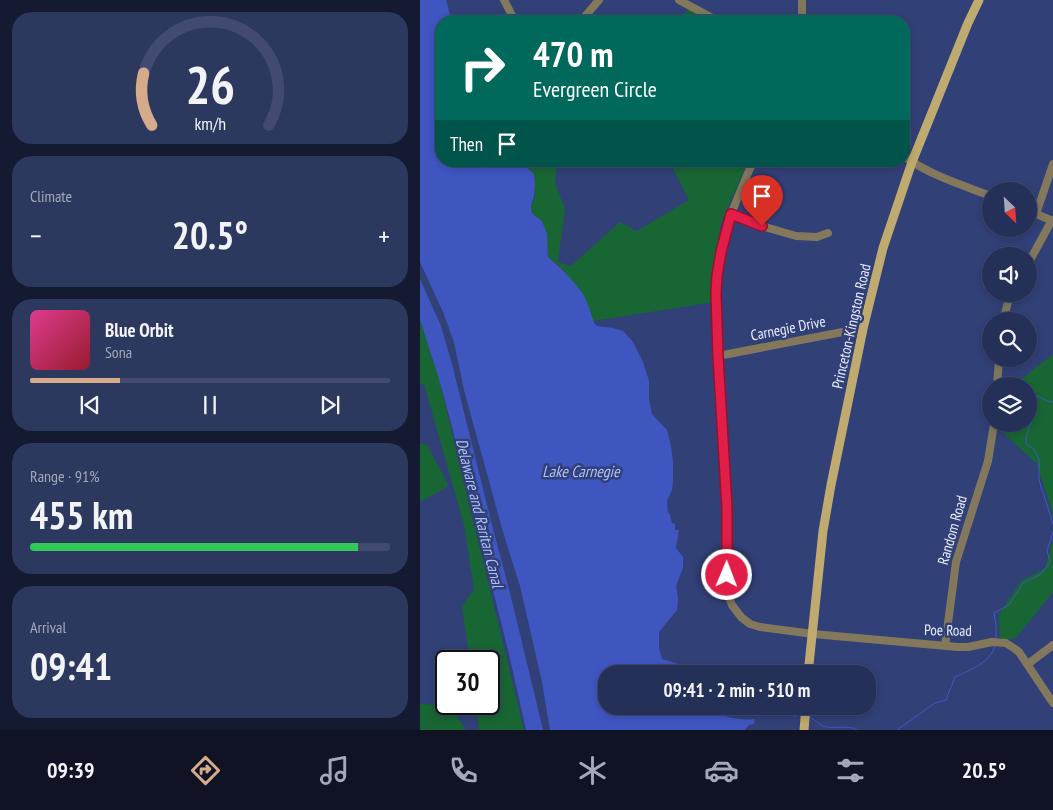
<!DOCTYPE html>
<meta charset="utf-8">
<style>
body{margin:0;font-family:"PT Sans Narrow",sans-serif;background:#2d385f;color:#f1f3f6;height:100vh;display:flex;flex-direction:column;font-size:19px;white-space:nowrap}
*{box-sizing:border-box;margin:0}
p{font-size:16px;color:#a3a9ba}
.icon{flex:none;width:28px;height:28px;fill:none;stroke:currentColor;stroke-width:2;stroke-linecap:round;stroke-linejoin:round}
.map{position:relative;flex:1;overflow:hidden}
.sheet{display:flex;flex-direction:column;gap:12px;padding:12px;background:#141a31;width:420px}
.sheet>*{flex:none}
.hud{position:absolute;left:15px;top:15px;width:475px;height:152px;border-radius:20px;box-shadow:0 2px 8px #0003,0 0 0 1px #424b6f;background:#00695c;color:#fff;overflow:hidden}
.needle{width:32px;rotate:155deg}
.controls{position:absolute;left:562px;top:182px;display:grid;gap:10px}
.controls a{display:grid;place-items:center;width:55px;height:55px;border-radius:50%;background:#253059;box-shadow:0 2px 8px #0003,0 0 0 1px #424b6f;font-size:25px}
.speed{position:absolute;left:15px;top:650px;display:flex;gap:10px;font-size:25px;font-weight:700;text-align:center}
.speed>*{display:grid;place-content:center;width:65px;height:65px;border-radius:50%;background:#253059;box-shadow:0 2px 8px #0003,0 0 0 1px #424b6f;line-height:1}
.speed .limit{border:2px solid #111;border-radius:8px;background:#fff;color:#111}
.pin{position:absolute;display:grid;place-items:center;width:42px;height:42px;color:#fff;margin:-51px -21px;border-radius:50% 50% 50% 0;rotate:-45deg;box-shadow:0 0 5px #0007}
.pin .icon{rotate:45deg}
.me{position:absolute;width:55px;margin:-28px;rotate:1deg;stroke-linejoin:round;filter:drop-shadow(0 0 4px #0008)}
.turn{display:flex;align-items:center;gap:18px;height:105px;padding:0 15px;font-size:22px}
.turn .icon{width:65px;height:65px;stroke-width:2.5}
.turn b{display:block;font-size:35px;line-height:42px}
.then{display:flex;align-items:center;height:48px;padding:0 15px;background:#0003;gap:10px;font-size:19px}
.big{font-size:38px;font-weight:800;line-height:1.1}
.sheet .tile{flex:1;display:flex;flex-direction:column;justify-content:center;gap:8px;min-width:0;padding:0 18px;border-radius:20px;background:#2d385f}
.sheet .dial{align-items:center;gap:0}
.dial svg{height:130px;overflow:visible;fill:none;stroke:#424b6f;stroke-width:7;stroke-linecap:round;text-anchor:middle}
.dial text{fill:#f1f3f6;stroke:none}
.song{display:flex;align-items:center;gap:15px}
.cover{width:60px;height:60px;border-radius:8px;background:linear-gradient(135deg,hsl(330 70% 55%),hsl(350 70% 35%))}
.played{height:5px;border-radius:2px;background:linear-gradient(90deg,#d6ab8b 25%,#424b6f 25%)}
.keys{display:flex;justify-content:space-around;direction:ltr}
.heat{display:flex;justify-content:space-between;align-items:center;font-size:28px;direction:ltr}
.charge{height:8px;border-radius:4px;background:linear-gradient(90deg,#34c759 91%,#424b6f 0)}
.trip{position:absolute;left:178px;top:665px;width:278px;height:50px;border-radius:20px;background:#253059;box-shadow:0 2px 8px #0003,0 0 0 1px #424b6f;font-weight:800;line-height:50px;text-align:center}
.menu{display:flex;height:80px;justify-content:space-around;align-items:center;background:#0f1324;color:#a3a9ba}
.menu .icon{width:35px;height:35px}
.menu .selected{color:#d6ab8b}
.menu b{font-size:22px;color:#f1f3f6}
main{display:flex;flex:1;min-height:0}
.map>svg:first-child{display:block}
.green{fill:#186633}
.water{fill:#3f56c1}
.lines{fill:none;stroke-linecap:round;stroke-linejoin:round}
.stream{stroke:#3f56c1;stroke-width:1}
.minor{stroke:#83785c;stroke-width:8}
.major{stroke:#bfaa6f;stroke-width:9}
.route-casing{stroke:#92132f;stroke-width:12}
.route{stroke:#e11d48;stroke-width:9}
.labels{text-anchor:middle;dominant-baseline:central;stroke-width:5;stroke-linejoin:round;paint-order:stroke}
.street-label{font-size:15px;fill:#e8edfb;stroke:#314077}
.water-label{font-size:16px;font-style:italic;fill:#afc2f8;stroke:#314077}
</style>
<main>
<section class="sheet">
<div class="tile dial"><svg viewBox="0 0 100 80">
<path d="M14 69A42 42 0 1 1 86 69"/>
<path d="M14 69A42 42 0 0 1 9 37" stroke="#d6ab8b"/>
<text x="50" y="56" font-size="32" font-weight="700">26</text>
<text x="50" y="72" font-size="11">km/h</text>
</svg></div>
<div class="tile"><p>Climate</p>
<div class="heat"><a>−</a><b class="big">20.5°</b><a>+</a></div>
</div>
<div class="tile">
<div class="song"><i class="cover"></i><div><b>Blue Orbit</b><p>Sona</p></div></div>
<div class="played"></div>
<div class="keys"><svg class="icon" aria-label="previous" viewBox="0 0 24 24"><path d="M18 5L8 12l10 7zM5 5v14"/></svg><svg class="icon" aria-label="pause" viewBox="0 0 24 24"><path d="M8 5v14M16 5v14"/></svg><svg class="icon" aria-label="next" viewBox="0 0 24 24"><path d="M6 5l10 7-10 7zM19 5v14"/></svg></div>
</div>
<div class="tile"><p>Range · 91%</p><b class="big">455 km</b><div class="charge"></div></div>
<div class="tile"><p>Arrival</p><b class="big">09:41</b></div>
</section>
<div class="map">
<svg width="633" height="730" viewBox="0 0 633 730">
<rect width="100%" height="100%" fill="#314077"/>
<path class="green" d="M274 5 296 21H256Z
M100 161H137L135 183 145 209 138 262 151 266 200 222 217 231 269 200 249 161H328L300 226 295 302 173 321 172 315 162 292 137 264 128 257 127 234 122 221 114 215 111 211V205L115 196V185L114 174Z
M0 320 19 379 104 730H59L56 704H69V661H50L42 607 54 589 44 525 4 384H0Z
M633 355V515L617 464 582 432 586 424H609V386H594L616 367Z
M0 443 7 445 29 486 0 502Z
M633 539V592L596 638 580 641 579 614 601 581 625 568Z
M0 704 29 705 46 730H0Z"/>
<path class="water" d="M0 0H26L30 15 35 21H21V161H100L114 174 115 185 114 196 111 205V211L114 215 122 221 127 234 128 257C139 266 152 279 161 291 166 297 172 315 174 323L177 326 193 328 203 331 213 342 223 362 229 381V400L232 414 247 430 251 446 253 462V481L252 490 247 501 248 512 250 515 252 523 255 524V530H259L256 548 263 557V568L256 586 258 598 257 610 239 632V648L242 659 259 664 269 674H186V706H296L286 708C301 716 317 721 335 719L334 724 329 725 325 730H130L122 682 100 586 83 532 44 390 34 342 23 312 0 262Z
M0 279 21 326 32 364 71 521 91 597 123 730H106L89 654 30 419 19 379 0 320Z
M332 706H378L376 717Z"/>
<g class="lines">
<path class="stream" d="M633 402 627 401 618 396 613 402C613 409 613 416 611 423 608 433 606 432 606 444L614 449 619 459V480L633 524
M576 640V625L574 613 589 605 603 583 621 574 630 562 627 551 633 532
M389 717C394 719 399 724 403 726 414 730 428 724 437 730
M477 730 515 703 526 700 535 677C550 670 570 663 575 646"/>
<path class="minor" d="M84 0 95 21
M259 0 298 21
M161 21 179 0
M382 21V0
M484 156C509 175 542 185 571 196
M333 161 311 214 304 238 297 276 296 320 307 508V589L309 597 312 605 321 617 330 624 340 627 393 634 538 647H548L572 642 586 643 595 649 599 652 633 703
M609 211 633 221
M311 214 342 226 376 236 397 237 408 233
M616 214 633 164
M609 262 632 220
M583 321 588 302 592 294
M298 356 433 330 443 329
M577 386 579 359
M525 646 536 562 568 461 574 424
M608 664 633 645"/>
<path class="major" d="M388 674 403 531 411 485 443 329 463 248 492 162 548 23 559 0
M384 730 386 706"/>
</g>
<g class="lines">
<g class="route-casing">
<path id="route" d="M307 575V508L298 356 296 293 297 276 301 252 311 214 342 226"/>
</g>
<use href="#route" class="route"/>
</g>
<g class="labels">
<g class="street-label">
<text transform="translate(431 326) rotate(-77)">Princeton-Kingston Road</text>
<text transform="translate(368 328) rotate(-11)">Carnegie Drive</text>
<text transform="translate(532 530) rotate(-74)">Random Road</text>
<text transform="translate(528 630) rotate(1)">Poe Road</text>
</g>
<g class="water-label">
<text x="161" y="471">Lake Carnegie</text>
<text transform="translate(60 513) rotate(76)">Delaware and Raritan Canal</text>
</g>
</g>
</svg>
<div class="controls">
<a><svg class="needle" viewBox="-14 -14 28 28"><path d="M0-13l5 13h-10z" fill="#e53935"/><path d="M0 13l5-13h-10z" fill="#a3a9ba"/></svg></a>
<a><svg class="icon" aria-label="sound" viewBox="0 0 24 24"><path d="M4 9h4l5-4v14l-5-4H4zM17 9q2 3 0 6"/></svg></a>
<a><svg class="icon" aria-label="search" viewBox="0 0 24 24"><circle cx="10" cy="10" r="6"/><path d="M15 15l6 6"/></svg></a>
<a><svg class="icon" aria-label="layers" viewBox="0 0 24 24"><path d="M12 4l9 5-9 5-9-5zM3 14l9 5 9-5"/></svg></a>
</div>
<div class="speed"><div class="limit">30</div></div>
<div class="pin" style="left:342px;top:226px;background:#d93025"><svg class="icon" aria-label="arrive" viewBox="0 0 24 24"><path d="M6 21V4h12l-3 4 3 4H6"/></svg></div>
<svg class="me" style="left:307px;top:575px" viewBox="-20 -20 40 40"><circle r="17" fill="#e11d48" stroke="#fff" stroke-width="3"/><path d="M0-11L8 9 0 5-8 9z" fill="#fff"/></svg>
<div class="trip">09:41 · 2 min · 510 m</div>
<div class="hud">
<div class="turn"><svg class="icon" aria-label="right" viewBox="0 0 24 24"><path d="M7 20v-9h11M14 6l5 5-5 5"/></svg><div><b>470 m</b>Evergreen Circle</div></div>
<div class="then">Then<svg class="icon" aria-label="arrive" viewBox="0 0 24 24"><path d="M6 21V4h12l-3 4 3 4H6"/></svg></div>
</div>
</div>
</main>
<nav class="menu">
<b>09:39</b>
<svg class="icon selected" aria-label="directions" viewBox="0 0 24 24"><path d="M12 3l9 9-9 9-9-9zM9 14v-3h6M13 9l2 2-2 2"/></svg>
<svg class="icon" aria-label="music" viewBox="0 0 24 24"><path d="M9 18V5l10-2v13"/><circle cx="6" cy="18" r="3"/><circle cx="16" cy="16" r="3"/></svg>
<svg class="icon" aria-label="phone" viewBox="0 0 24 24"><path d="M5 4h4l2 5-3 2q2 4 5 5l2-3 5 2v4C11 20 4 13 5 4z"/></svg>
<svg class="icon" aria-label="climate" viewBox="0 0 24 24"><path d="M12 3v18M4 7l16 10M4 17L20 7"/></svg>
<svg class="icon" aria-label="car" viewBox="0 0 24 24"><path d="M5 17H2v-5l4-1 3-4h7l3 4 3 1v5h-3M9 17h6M6 11h13"/><circle cx="7" cy="17" r="2"/><circle cx="17" cy="17" r="2"/></svg>
<svg class="icon" aria-label="filters" viewBox="0 0 24 24"><path d="M4 7h16M4 17h16"/><circle cx="9" cy="7" r="2"/><circle cx="15" cy="17" r="2"/></svg>
<b>20.5°</b>
</nav>
